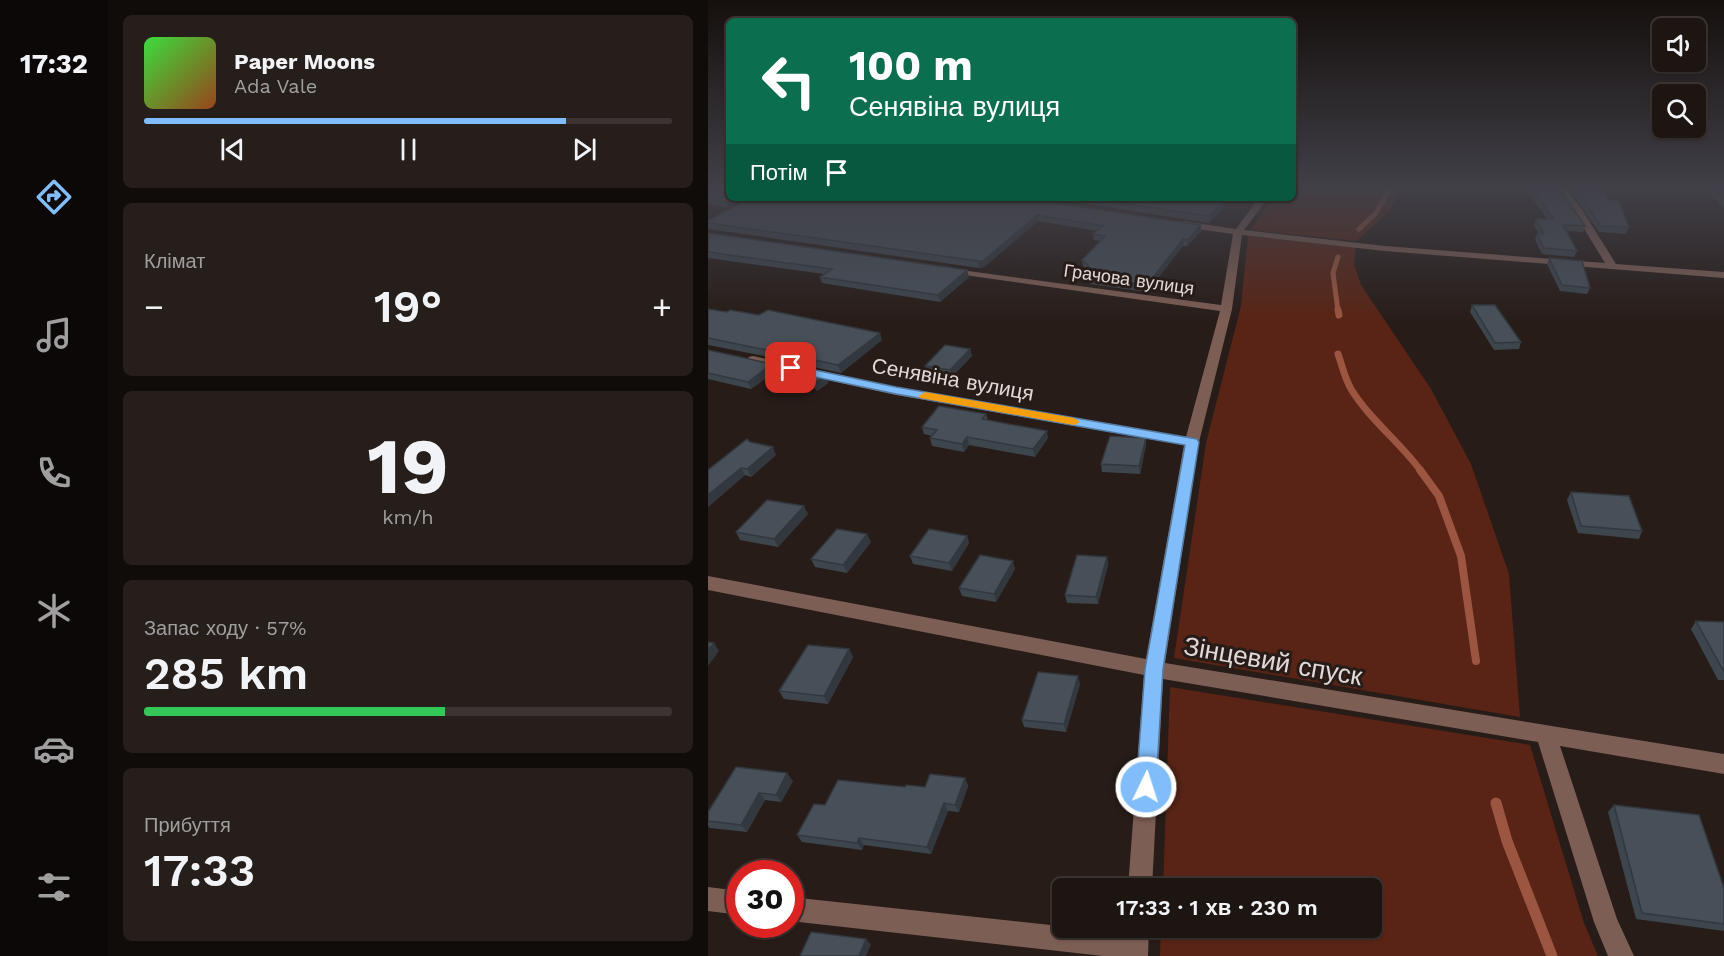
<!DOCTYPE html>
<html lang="uk">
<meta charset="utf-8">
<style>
body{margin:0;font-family:"Work Sans",sans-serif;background:#251e1b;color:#f1f3f6;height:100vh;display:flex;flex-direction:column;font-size:22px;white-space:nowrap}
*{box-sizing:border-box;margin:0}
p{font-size:20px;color:#a09f9f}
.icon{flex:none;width:33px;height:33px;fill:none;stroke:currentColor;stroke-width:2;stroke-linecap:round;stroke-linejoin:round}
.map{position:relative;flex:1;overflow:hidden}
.details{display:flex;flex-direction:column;gap:15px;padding:15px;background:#100c0a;width:600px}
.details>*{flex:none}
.hud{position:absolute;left:18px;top:18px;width:570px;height:183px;border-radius:9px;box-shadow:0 2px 4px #0004,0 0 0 2px #3b3432;background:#0b6e4f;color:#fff;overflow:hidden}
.buttons{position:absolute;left:944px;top:18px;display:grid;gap:12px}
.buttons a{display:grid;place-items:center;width:54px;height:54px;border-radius:9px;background:#1d1512;box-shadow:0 2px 4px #0004,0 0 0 2px #3b3432;font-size:30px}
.speed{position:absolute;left:18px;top:860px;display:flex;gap:12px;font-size:30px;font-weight:700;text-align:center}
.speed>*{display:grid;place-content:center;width:78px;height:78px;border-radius:50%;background:#1d1512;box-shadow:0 2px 4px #0004,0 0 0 2px #3b3432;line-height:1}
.speed .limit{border:9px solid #d22;background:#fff;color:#111}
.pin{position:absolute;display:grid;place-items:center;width:51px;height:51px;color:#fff;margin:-26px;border-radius:12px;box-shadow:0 3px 9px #0006}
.me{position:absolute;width:66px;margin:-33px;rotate:4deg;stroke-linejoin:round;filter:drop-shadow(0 0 4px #0008)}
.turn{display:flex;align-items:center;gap:21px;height:126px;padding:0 24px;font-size:27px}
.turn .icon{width:78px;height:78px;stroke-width:2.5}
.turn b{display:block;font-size:42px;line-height:51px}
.then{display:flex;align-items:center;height:57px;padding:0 24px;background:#0003;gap:12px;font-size:22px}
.big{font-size:45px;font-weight:600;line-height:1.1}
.details .tile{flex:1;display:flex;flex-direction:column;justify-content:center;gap:9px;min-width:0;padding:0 21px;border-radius:9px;background:#251e1b}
.details .dial{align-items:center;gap:0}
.dial b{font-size:78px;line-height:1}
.song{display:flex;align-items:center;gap:18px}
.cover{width:72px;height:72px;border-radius:9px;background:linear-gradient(135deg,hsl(120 70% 55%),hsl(20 70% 35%))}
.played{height:6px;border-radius:3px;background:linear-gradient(90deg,#81bdfa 80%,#3b3432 80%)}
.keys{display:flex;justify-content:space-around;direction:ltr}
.heat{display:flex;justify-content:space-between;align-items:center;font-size:33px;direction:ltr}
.charge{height:9px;border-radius:4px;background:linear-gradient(90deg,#34c759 57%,#3b3432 0)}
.trip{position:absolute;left:344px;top:878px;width:330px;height:60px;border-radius:9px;background:#1d1512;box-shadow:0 2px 4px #0004,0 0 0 2px #3b3432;font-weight:600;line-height:60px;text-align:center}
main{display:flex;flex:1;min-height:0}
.dock{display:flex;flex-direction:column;width:108px;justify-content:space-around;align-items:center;background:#0c0807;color:#a09f9f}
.dock .icon{width:42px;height:42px}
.dock .on{color:#81bdfa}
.dock b{font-size:27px;color:#f1f3f6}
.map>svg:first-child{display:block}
.green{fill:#592415}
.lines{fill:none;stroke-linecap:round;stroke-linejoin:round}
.stream-far3{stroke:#9b5541;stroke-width:5}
.stream-far2{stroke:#9b5541;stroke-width:7}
.stream-far1{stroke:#9b5541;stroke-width:8}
.stream{stroke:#9b5541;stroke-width:11}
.minor{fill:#7d5e54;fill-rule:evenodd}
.wall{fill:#3d454d}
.shaded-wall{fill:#32383e}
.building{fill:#475059;stroke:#32383e;stroke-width:1.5}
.route{fill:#81bdfa;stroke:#547ba2;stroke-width:1.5}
.slow{fill:#f59e0b}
.labels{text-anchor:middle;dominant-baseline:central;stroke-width:6;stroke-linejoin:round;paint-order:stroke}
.far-street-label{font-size:18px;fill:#e1d9d7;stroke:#271c18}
.street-label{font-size:21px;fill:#e1d9d7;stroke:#271c18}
.near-street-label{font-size:26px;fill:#e1d9d7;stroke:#271c18}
</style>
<main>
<nav class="dock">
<b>17:32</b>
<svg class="icon on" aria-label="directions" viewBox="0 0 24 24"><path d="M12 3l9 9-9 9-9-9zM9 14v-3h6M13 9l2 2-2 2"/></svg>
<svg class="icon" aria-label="music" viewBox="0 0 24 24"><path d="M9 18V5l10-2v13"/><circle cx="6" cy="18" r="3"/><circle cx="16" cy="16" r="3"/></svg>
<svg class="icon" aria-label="phone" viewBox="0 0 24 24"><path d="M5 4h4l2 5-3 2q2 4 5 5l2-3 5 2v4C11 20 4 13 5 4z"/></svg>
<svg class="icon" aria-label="climate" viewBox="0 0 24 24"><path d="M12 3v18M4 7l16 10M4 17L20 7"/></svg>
<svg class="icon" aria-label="car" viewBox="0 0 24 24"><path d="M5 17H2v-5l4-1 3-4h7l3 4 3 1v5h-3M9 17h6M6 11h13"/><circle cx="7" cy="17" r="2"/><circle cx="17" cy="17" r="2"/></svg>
<svg class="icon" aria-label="filters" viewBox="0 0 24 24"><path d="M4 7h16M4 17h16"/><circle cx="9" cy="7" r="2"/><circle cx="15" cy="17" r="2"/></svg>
</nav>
<section class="details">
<div class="tile">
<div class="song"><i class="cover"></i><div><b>Paper Moons</b><p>Ada Vale</p></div></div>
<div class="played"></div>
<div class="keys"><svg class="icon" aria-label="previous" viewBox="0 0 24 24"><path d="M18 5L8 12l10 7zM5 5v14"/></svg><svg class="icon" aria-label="pause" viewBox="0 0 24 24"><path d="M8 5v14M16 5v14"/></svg><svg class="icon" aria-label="next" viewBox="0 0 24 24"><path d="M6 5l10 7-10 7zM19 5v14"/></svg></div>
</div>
<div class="tile"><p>Клімат</p>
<div class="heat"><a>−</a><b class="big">19°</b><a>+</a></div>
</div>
<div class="tile dial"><b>19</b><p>km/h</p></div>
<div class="tile"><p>Запас ходу · 57%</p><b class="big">285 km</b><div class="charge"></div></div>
<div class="tile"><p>Прибуття</p><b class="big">17:33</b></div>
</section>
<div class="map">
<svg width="1016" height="956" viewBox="0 0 1016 956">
<rect width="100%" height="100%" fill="#271c18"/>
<path class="green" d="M585 188H693C688 211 664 225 649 241L542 230 565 198H585Z
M540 236 648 247 646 264 653 285 723 389 763 464 801 574 812 717 466 658 498 443 533 306Z
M462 687 822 745 876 923 890 956H452L453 927H663V888H455Z"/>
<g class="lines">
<path class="stream-far3" d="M651 229 668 213 682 188
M630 257 625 273 630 311"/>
<path class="stream-far2" d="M630 310 631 315
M630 354C634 365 637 379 643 389 662 420 692 442 713 471"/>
<path class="stream-far1" d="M712 470 731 496 753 556 768 661"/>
<path class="stream" d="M788 803 799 841 844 956"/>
<path class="minor" d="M848 188H857L873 208 908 264 1016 272V278L677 251 534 235 524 309 491 442 457 663 1016 754V774L852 746 909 919 926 956H900L886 922 830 742 455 679 444 888H420L436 675 0 590V576L438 659 476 445 188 395 41 363 39 360 41 357 45 356 188 387 478 437 512 311 242 273 238 272V268L513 305 525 234 475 227 470 224 475 221 528 229 551 198H560L536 230 677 246 897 263 864 209Z
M0 887 32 891V915L0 911Z
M82 897 416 933 417 927H441L440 956H395L82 921Z"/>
</g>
<path class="wall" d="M0 188 21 198H39L17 208 0 204Z
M817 188H851L877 226 875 232 858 231 869 251 866 257 834 254 827 240 829 234H831L826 225 828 219H839Z
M860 188H896L900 200 921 227 918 234 891 232Z
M995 188H1016V208Z
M44 198 493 225V231L479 246H475L439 292 382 284 381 277 383 274 375 266 374 260 392 241 386 240 385 234 389 231 330 221 276 267 271 268 0 229V220Z
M341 198H500L516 207 501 223Z
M0 233 261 277 232 302 114 283 112 277 116 274 0 258Z
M841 258 882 288 879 294 852 291 839 264Z
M764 305 813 342 811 349 786 350 762 312Z
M0 309 174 340 133 373 87 363 84 359 81 361 0 345Z
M262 349 264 356 244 377 219 373 217 366Z
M0 350 64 364 68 371 43 389 0 379Z
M96 371 117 375 120 383 109 391 99 378Z
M278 414 280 420 340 438 327 457 261 445 256 452 224 446 222 438 224 436 216 434 214 427Z
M42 442 68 455 43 477 37 475 0 507V470Z
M438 445 432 474 394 472 393 464Z
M863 492 934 531 931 539 870 533 859 500Z
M100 514 70 547 32 540 28 532Z
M259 536 261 543 244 571 205 564 202 556Z
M163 542 139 573 107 567 103 559Z
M399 557 400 565 390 604 359 603 357 595Z
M307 569 288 602 254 596 251 588Z
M988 621 1016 622V680H1010L983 629Z
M141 649 145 657 120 704 76 699 71 691Z
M372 684 358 732 316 727 314 720Z
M257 778 260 786 251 812 240 811 223 854 156 845 154 850 94 842 89 835 117 805 197 787H217Z
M85 781 73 802 57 800 39 832 2 828 0 826V812Z
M906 805 1016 888V931L928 919 900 812Z"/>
<path class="shaded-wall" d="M23 198H39L17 208 15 202Z
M516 201V207L501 223V216Z
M329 215 330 221 276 267 271 268 270 261Z
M493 225V231L479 246V240Z
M475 239V246L439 292V285Z
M259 270 261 277 232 302 230 295Z
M172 333 174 340 133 373 130 365Z
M262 349 264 356 244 377 242 370Z
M81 352 84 359 81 361 78 354Z
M64 364 68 371 43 389 40 382Z
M117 375 120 383 109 391 106 384Z
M339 431 340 438 327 457 325 449Z
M259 437 261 445 256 452 254 444Z
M438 438V445L432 474 431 466Z
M65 447 68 455 43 477 39 469Z
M33 468 37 475 0 507V495Z
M96 506 100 514 70 547 66 539Z
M159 534 163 542 139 573 135 565Z
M259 536 261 543 244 571 241 563Z
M399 557 400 565 390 604 388 597Z
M305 561 307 569 288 602 286 594Z
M6 643 11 651 0 666V650Z
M141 649 145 657 120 704 116 696Z
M370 676 372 684 358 732 356 724Z
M79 773 85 781 73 802 68 795Z
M257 778 260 786 251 812 247 805Z
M51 793 57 800 39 832 33 825Z
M236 803 240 811 223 854 219 847Z
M151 838 156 845 154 850 149 843Z
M158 939 163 945 158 956H151Z"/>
<path class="building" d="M0 188H21V198H23L15 202 0 199Z
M823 188H851L877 226 855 225 869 251 836 248 829 234H836L828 219H846Z
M866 188H896L900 200H910L921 227 893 226Z
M1004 188H1016V199Z
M44 198H313L493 225 479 240 475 239 439 285 381 277 386 271 374 260 397 236 385 234 395 226 329 215 275 261H270L0 223V220Z
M379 198H500L516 201 501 216Z
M0 233 259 270 230 295 112 277 124 269 0 252Z
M841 258 874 261 882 288 854 285Z
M764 305H787L813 342 787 343Z
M0 309 19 312 22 310 51 315 60 310 172 333 130 365 84 355 81 352 78 354 0 338Z
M237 345 262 349 242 370 217 366Z
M0 350 64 364 40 382 0 373Z
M96 371 117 375 106 384Z
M231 406 278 414 274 419 339 431 325 449 259 437 254 444 222 438 229 430 214 427Z
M402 436 438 438 431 466 393 464Z
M39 439 42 442 65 447 39 469 33 468 0 495V470Z
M863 492 921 496 934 531 873 526Z
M59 500 96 506 66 539 28 532Z
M129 529 159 534 135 565 103 559Z
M221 529 259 536 241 563 202 556Z
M272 555 305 561 286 594 251 588Z
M369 555 399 557 388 597 357 595Z
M988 621 1016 622V672Z
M0 642 6 643 0 650Z
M100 645 141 649 116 696 71 691Z
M330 672 370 676 356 724 314 720Z
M28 767 79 773 68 795 51 793 33 825 0 821V812Z
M222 774 257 778 247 805 236 803 219 847 151 838 149 843 89 835 106 804 117 805 130 780 197 787 198 785 217 787Z
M906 805 991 815 1016 888V924L934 913Z
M103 932 158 939 151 956H92Z"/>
<linearGradient id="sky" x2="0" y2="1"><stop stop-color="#150f0d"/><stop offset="0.58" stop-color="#414048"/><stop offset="1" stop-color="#414048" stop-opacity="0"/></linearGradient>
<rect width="1016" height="322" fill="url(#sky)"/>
<path class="route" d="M83 365 188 387 489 439 491 442 455 669 448 787 445 794 438 797 431 794 428 787 437 669 477 445 188 394 79 371V366Z"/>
<path class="slow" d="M217 392 366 418 372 422 366 425 212 398 211 396Z"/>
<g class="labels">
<g class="far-street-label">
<text transform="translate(421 279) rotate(8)">Грачова вулиця</text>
</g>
<g class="street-label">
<text transform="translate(245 379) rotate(10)">Сенявіна вулиця</text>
</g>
<g class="near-street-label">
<text transform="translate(565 661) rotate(10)">Зінцевий спуск</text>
</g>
</g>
</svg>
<div class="buttons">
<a><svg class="icon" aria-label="sound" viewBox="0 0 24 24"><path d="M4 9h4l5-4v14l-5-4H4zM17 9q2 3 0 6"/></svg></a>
<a><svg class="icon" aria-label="search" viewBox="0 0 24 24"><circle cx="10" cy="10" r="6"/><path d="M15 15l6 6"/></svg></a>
</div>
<div class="speed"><div class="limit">30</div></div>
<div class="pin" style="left:83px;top:368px;background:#d93025"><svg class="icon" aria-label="arrive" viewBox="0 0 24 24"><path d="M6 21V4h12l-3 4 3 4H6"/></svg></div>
<svg class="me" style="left:438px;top:787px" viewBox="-20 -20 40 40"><circle r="17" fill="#81bdfa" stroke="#fff" stroke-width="3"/><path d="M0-11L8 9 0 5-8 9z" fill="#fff"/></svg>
<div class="trip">17:33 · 1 хв · 230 m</div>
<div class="hud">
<div class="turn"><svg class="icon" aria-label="left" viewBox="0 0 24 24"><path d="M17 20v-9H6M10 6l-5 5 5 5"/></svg><div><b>100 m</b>Сенявіна вулиця</div></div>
<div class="then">Потім<svg class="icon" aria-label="arrive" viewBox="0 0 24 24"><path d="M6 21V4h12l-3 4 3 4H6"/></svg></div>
</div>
</div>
</main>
